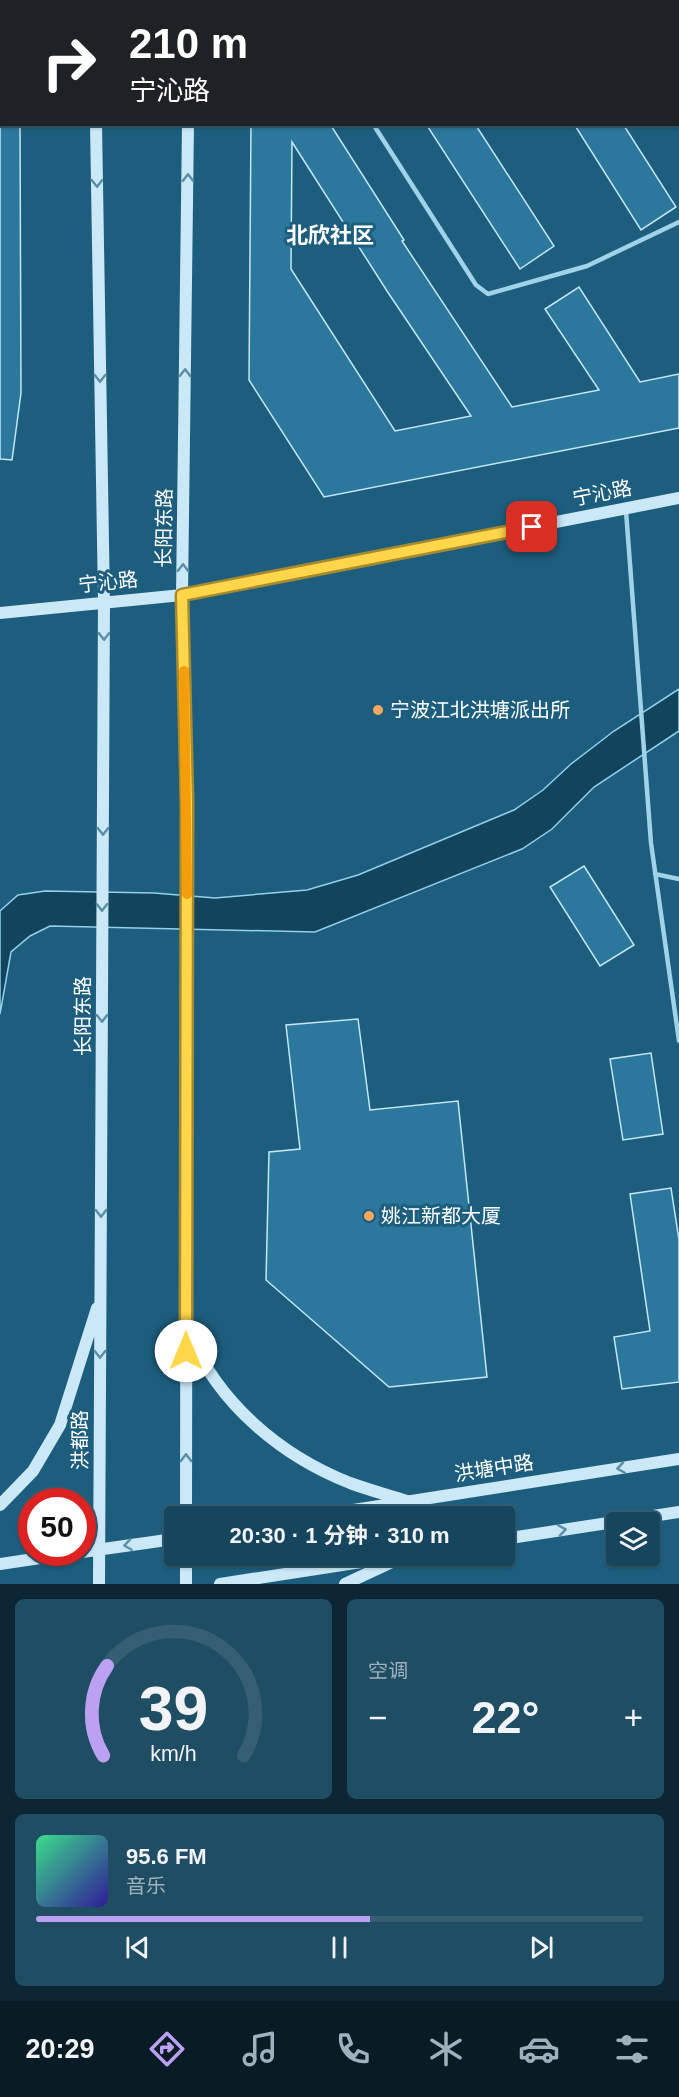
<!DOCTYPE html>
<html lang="zh">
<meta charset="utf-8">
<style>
body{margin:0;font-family:Helvetica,"Noto Sans SC",sans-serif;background:#1f4d64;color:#f1f3f6;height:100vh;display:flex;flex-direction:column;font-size:22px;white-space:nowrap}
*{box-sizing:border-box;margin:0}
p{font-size:20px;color:#9eb1bc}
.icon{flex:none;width:33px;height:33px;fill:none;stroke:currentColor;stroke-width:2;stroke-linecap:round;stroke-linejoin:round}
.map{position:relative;height:1584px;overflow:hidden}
.panel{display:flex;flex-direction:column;gap:15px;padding:15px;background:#0c2634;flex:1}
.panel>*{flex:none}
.banner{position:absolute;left:0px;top:0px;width:680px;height:126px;box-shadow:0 2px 4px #0004,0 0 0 2px #355e73;background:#202124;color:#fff;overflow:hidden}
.buttons{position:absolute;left:606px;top:1512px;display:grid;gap:12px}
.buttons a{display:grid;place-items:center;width:54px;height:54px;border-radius:6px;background:#16465e;box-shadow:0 2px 4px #0004,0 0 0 2px #355e73;font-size:30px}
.speed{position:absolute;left:18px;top:1488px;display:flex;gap:12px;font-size:30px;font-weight:700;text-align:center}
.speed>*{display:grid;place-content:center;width:78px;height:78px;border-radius:50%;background:#16465e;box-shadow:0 2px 4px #0004,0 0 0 2px #355e73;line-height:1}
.speed .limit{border:9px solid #d22;background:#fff;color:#111}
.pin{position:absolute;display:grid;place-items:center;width:51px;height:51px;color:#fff;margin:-26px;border-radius:12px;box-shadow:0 3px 9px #0006}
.me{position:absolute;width:66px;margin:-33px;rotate:0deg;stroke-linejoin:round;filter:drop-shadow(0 0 4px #0008)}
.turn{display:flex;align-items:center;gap:21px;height:126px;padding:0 30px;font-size:27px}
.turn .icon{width:78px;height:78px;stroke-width:2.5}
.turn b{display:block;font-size:42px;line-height:51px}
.big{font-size:45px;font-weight:700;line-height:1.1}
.panel .card{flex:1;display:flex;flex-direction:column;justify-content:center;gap:9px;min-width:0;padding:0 21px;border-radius:9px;background:#1f4d64}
.panel .dial{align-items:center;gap:0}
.dial svg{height:156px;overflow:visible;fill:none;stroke:#355e73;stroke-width:7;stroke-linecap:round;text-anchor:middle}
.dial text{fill:#f1f3f6;stroke:none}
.song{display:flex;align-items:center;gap:18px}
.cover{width:72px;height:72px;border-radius:9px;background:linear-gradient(135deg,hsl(150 70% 55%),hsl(250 70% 35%))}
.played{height:6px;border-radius:3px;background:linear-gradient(90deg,#bca0f2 55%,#355e73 55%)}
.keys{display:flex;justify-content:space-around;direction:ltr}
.heat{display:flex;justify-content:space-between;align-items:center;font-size:33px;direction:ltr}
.panel .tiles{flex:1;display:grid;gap:15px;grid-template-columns:1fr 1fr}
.card:last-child{grid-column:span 2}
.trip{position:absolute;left:164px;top:1506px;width:351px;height:60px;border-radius:6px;background:#16465e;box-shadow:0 2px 4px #0004,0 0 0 2px #355e73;font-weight:700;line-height:60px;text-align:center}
.tab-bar{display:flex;height:96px;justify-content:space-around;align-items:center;background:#091c26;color:#9eb1bc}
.tab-bar .icon{width:42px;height:42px}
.tab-bar .on{color:#bca0f2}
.tab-bar b{font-size:27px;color:#f1f3f6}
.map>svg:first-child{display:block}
.water{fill:#13445d;stroke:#93d0ea;stroke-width:1.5}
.building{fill:#2c789c;stroke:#c4e6f6;stroke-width:1.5;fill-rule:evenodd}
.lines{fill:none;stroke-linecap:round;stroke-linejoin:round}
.lane{stroke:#a0d2e8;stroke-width:4.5}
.secondary{stroke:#cae8f6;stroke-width:12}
.oneway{stroke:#5a8ea8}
.route-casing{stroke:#a68a30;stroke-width:15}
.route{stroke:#ffd54a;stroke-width:10}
.slow{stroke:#f59e0b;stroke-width:10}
.poi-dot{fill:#f8a75e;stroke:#1d5e7e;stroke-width:2}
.labels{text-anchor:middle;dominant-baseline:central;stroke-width:6;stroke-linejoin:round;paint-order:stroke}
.street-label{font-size:20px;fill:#fff;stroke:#1d5e7e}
.poi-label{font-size:20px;fill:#fff;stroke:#1d5e7e;text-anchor:start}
.quarter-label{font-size:22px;font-weight:bold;fill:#fff;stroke:#1d5e7e}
</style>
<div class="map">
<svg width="679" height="1584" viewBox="0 0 679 1584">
<rect width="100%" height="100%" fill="#1d5e7e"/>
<path class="water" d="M679 689V731L594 787 552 829 522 849 315 932 50 926 30 936 11 952 0 1014V911L18 895 45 891 154 893 215 898 307 890 358 875 514 810 543 790 571 764 614 731Z"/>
<path class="building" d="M0 124H20L21 393 12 460 0 459Z
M251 124H330L404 240 402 241 512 407 599 390 545 309 579 287 640 382 679 374V428L324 497 249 380ZM292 142 387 291 471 416 395 431 291 269Z
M426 124H475L554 246 520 269Z
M574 124H623L676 207 641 230Z
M584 866 634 945 600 966 550 887Z
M358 1019 370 1110 458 1101 487 1377 389 1387 266 1280 269 1152 300 1149 286 1025Z
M651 1053 663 1134 623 1140 610 1059Z
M671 1188 679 1240V1382L622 1389 614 1337 650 1331 630 1194Z"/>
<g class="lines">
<path class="lane" d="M336 2 337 0
M0 43H2
M373 124 476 285 488 294 587 266 679 222
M626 511 651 843 679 1041
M655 874 679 879"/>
<path class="secondary" d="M94 0V2
M190 2V0
M96 124 104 601 99 1584
M0 613 182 595 679 498
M189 1334C219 1403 279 1455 350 1483 369 1490 388 1495 407 1501
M0 1505 33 1471 60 1425 97 1308
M186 1516 187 801 182 595 188 124
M315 1516 679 1459
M504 1539 679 1512
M82 1552 174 1539
M0 1564 80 1552
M186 1584V1556
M220 1584 400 1556
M345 1584 394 1561"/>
</g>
<defs><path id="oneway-chevron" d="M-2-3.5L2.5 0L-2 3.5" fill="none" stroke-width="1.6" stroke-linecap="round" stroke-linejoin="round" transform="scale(1.5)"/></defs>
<g class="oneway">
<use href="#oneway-chevron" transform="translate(188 178) rotate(-89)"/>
<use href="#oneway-chevron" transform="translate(97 183) rotate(89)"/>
<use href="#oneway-chevron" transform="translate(185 373) rotate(-89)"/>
<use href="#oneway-chevron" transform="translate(100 378) rotate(89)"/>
<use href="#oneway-chevron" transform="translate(183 568) rotate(-89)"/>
<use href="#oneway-chevron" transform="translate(104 636) rotate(90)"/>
<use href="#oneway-chevron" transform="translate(103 831) rotate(90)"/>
<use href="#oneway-chevron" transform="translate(102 907) rotate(90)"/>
<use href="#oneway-chevron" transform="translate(102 1018) rotate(90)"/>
<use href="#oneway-chevron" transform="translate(101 1213) rotate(90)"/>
<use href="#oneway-chevron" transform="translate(100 1354) rotate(90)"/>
<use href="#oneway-chevron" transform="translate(186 1458) rotate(-90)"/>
<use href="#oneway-chevron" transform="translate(621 1468) rotate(171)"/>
<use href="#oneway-chevron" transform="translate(562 1530) rotate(-9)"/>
<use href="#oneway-chevron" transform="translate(128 1545) rotate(172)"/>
</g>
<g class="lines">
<g class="route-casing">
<path id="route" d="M186 1351 187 801 182 595 532 527"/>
</g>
<use href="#route" class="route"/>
<path class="slow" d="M184 671 187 894"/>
</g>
<g class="poi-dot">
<circle cx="378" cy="710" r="6"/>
<circle cx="369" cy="1216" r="6"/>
</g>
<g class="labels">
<g class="street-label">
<text transform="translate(602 493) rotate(-11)">宁沁路</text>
<text transform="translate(164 528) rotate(-89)">长阳东路</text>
<text transform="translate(108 582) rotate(-6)">宁沁路</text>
<text transform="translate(83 1016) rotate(-90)">长阳东路</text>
<text transform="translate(80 1440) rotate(-90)">洪都路</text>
<text transform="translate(494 1468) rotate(-9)">洪塘中路</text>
</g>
<g class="poi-label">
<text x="390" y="710">宁波江北洪塘派出所</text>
<text x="381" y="1216">姚江新都大厦</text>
</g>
<g class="quarter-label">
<text x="330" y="235">北欣社区</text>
</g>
</g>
</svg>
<div class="buttons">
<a><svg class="icon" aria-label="layers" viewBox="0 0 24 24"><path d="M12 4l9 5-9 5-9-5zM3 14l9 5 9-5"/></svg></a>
</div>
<div class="speed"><div class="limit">50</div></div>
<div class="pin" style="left:532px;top:527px;background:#d93025"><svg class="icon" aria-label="arrive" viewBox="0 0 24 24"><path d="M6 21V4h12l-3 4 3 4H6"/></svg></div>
<svg class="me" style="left:186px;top:1351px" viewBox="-20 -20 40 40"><circle r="19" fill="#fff"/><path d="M0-13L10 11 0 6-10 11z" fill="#ffd54a"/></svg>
<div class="trip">20:30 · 1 分钟 · 310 m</div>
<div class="banner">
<div class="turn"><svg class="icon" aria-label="right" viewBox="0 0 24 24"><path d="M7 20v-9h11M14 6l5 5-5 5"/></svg><div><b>210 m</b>宁沁路</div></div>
</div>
</div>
<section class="panel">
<div class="tiles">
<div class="card dial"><svg viewBox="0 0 100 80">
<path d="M14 69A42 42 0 1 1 86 69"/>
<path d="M14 69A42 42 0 0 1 16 23" stroke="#bca0f2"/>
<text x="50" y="56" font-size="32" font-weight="700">39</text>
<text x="50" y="72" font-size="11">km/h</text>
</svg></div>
<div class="card"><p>空调</p>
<div class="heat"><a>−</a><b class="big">22°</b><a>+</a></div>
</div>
<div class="card">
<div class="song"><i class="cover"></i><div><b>95.6 FM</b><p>音乐</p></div></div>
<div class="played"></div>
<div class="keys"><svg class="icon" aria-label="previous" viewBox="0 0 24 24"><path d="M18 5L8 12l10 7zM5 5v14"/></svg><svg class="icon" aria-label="pause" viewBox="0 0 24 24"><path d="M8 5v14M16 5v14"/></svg><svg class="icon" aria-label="next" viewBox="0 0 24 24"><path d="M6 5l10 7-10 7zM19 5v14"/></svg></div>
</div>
</div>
</section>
<nav class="tab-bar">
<b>20:29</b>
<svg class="icon on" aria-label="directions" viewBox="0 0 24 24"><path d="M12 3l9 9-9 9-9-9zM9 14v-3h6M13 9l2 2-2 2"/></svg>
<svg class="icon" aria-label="music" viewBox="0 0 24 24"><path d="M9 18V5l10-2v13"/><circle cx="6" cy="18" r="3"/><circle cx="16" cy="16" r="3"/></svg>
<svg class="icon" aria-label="phone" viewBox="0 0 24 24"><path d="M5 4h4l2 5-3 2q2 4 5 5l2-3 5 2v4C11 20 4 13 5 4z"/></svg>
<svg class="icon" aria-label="climate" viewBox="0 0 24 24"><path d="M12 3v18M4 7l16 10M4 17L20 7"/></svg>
<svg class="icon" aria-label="car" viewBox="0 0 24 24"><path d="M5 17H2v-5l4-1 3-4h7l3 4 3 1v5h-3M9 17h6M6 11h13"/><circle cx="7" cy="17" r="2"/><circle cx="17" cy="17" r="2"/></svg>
<svg class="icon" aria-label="filters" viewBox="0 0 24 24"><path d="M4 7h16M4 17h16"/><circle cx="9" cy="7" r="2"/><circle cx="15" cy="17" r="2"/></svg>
</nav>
